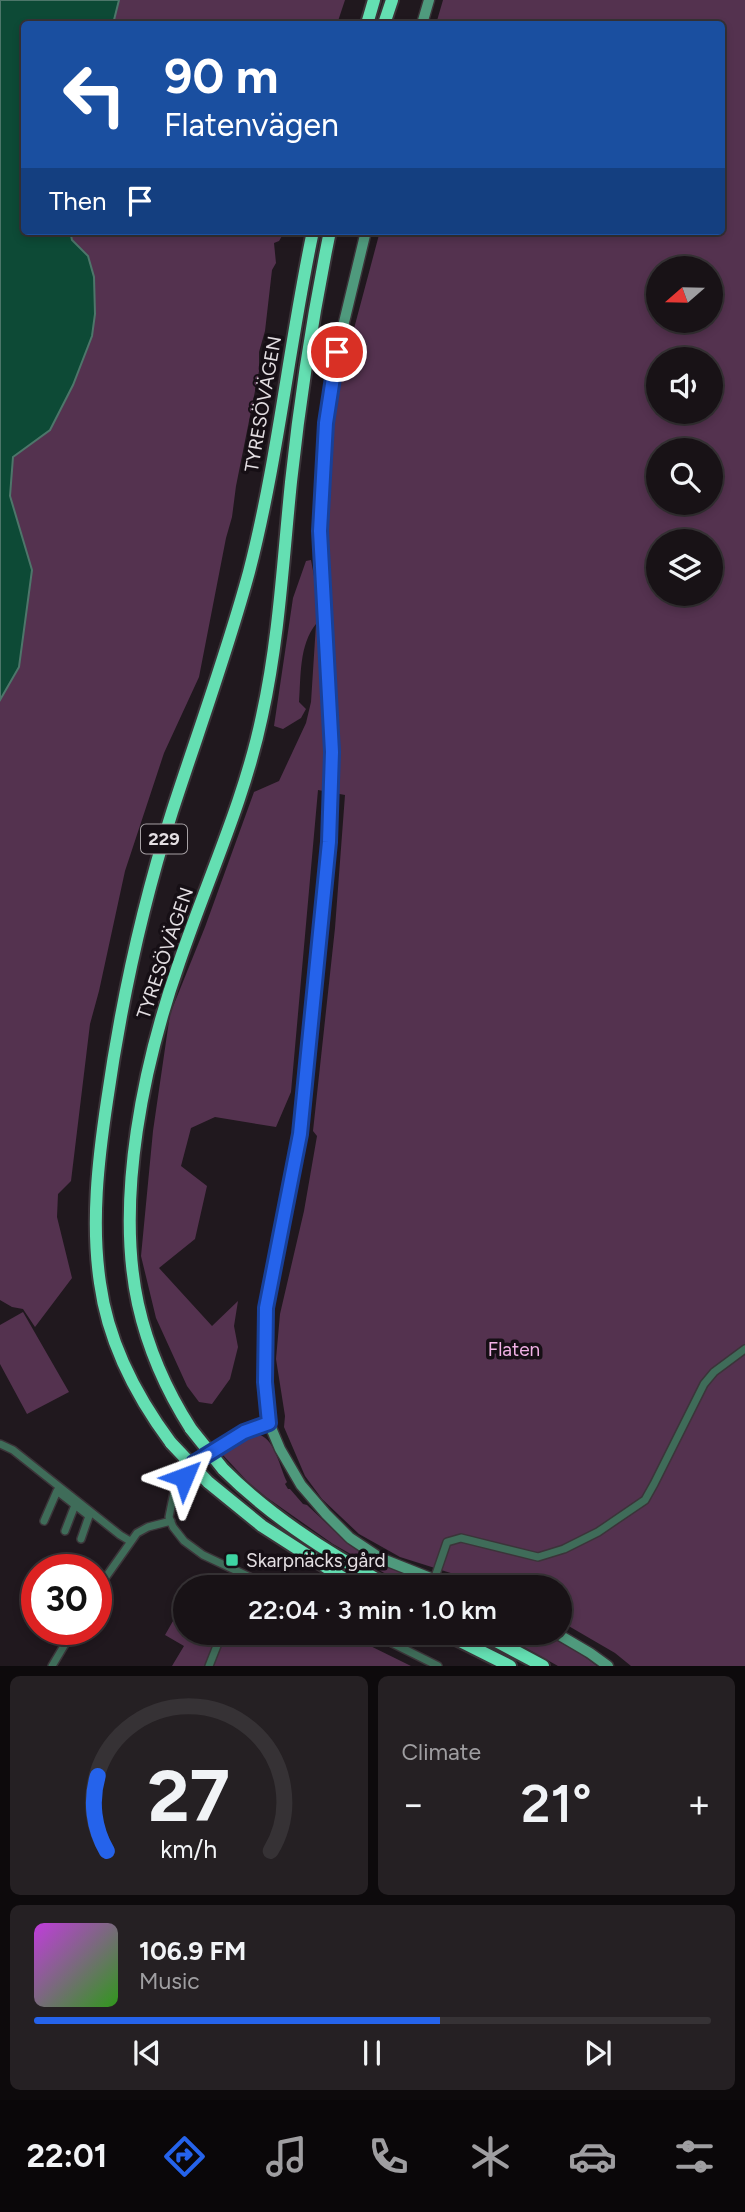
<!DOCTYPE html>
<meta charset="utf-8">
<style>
body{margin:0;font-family:Figtree,sans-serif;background:#252023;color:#f1f3f6;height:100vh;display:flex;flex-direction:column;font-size:26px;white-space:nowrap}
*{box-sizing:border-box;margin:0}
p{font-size:23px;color:#9f9ea1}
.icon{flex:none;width:38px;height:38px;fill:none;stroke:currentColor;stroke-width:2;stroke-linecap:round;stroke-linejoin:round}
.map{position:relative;height:1666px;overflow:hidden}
.side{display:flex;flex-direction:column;gap:10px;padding:10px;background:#0d0a0c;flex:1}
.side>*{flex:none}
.banner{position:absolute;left:21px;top:21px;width:704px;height:214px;border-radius:7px;box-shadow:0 4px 10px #0003,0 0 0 2px #363235;background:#1a4fa0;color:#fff;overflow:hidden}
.needle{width:46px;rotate:250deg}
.tools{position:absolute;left:646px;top:256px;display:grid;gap:14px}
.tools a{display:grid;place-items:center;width:77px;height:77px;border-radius:50%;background:#181216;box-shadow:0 4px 10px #0003,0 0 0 2px #363235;font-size:35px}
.speed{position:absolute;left:21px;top:1554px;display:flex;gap:14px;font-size:35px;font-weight:700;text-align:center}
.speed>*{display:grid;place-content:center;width:91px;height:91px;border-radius:50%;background:#181216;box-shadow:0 4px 10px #0003,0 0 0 2px #363235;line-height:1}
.speed .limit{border:10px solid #d22;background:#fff;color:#111}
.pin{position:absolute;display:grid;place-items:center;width:60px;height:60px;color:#fff;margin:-30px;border:4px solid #fff;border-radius:50%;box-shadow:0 2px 7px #0007}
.me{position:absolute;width:77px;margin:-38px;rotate:46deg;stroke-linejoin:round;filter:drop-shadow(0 0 5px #0008)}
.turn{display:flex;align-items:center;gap:24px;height:147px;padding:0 28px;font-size:32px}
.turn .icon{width:91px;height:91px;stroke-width:2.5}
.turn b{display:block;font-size:49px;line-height:60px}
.then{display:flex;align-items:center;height:66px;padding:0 28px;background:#0003;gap:14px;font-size:26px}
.big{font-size:52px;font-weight:600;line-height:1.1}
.side .widget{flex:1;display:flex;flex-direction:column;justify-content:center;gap:10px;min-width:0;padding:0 24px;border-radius:10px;background:#252023}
.side .dial{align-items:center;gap:0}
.dial svg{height:182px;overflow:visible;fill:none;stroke:#363235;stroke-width:7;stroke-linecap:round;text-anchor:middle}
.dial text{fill:#f1f3f6;stroke:none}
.song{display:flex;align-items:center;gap:21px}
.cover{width:84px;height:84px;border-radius:10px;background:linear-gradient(135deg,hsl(290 70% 55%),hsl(110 70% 35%))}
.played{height:7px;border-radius:4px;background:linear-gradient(90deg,#2563eb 60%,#363235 60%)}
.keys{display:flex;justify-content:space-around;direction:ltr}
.heat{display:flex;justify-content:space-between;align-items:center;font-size:38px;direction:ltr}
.side .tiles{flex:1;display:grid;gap:10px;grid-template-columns:1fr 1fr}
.widget:last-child{grid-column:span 2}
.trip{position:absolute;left:173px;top:1575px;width:399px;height:70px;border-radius:35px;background:#181216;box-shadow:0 4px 10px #0003,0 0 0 2px #363235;font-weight:600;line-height:70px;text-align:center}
.dock{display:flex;height:112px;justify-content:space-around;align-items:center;background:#0a0709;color:#9f9ea1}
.dock .icon{width:49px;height:49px}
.dock .active{color:#2563eb}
.dock b{font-size:32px;color:#f1f3f6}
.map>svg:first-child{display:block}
.green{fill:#54324f;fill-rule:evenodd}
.water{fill:#0d4a36;stroke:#4d766a;stroke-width:2}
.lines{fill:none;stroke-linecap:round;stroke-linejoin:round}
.street-casing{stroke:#3b3439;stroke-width:10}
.secondary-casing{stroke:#3b3439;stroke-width:13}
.highway-casing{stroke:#3b3439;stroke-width:16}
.street{stroke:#3f6c59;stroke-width:7}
.secondary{stroke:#4f9a7d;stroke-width:10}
.highway{stroke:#64dfb2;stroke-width:12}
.highway-bridge-casing{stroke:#3b3439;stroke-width:16;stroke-linecap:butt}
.highway-bridge{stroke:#64dfb2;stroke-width:12}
.route-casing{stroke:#184099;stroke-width:18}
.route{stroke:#2563eb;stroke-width:12}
.poi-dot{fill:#3ed4a2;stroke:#160f15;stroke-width:2.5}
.labels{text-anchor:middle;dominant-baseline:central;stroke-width:7;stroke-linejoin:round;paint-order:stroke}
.shield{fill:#160f15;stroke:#a6a0a4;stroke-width:2}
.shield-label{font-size:18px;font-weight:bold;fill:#e3dee2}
.street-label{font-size:19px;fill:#e3dee2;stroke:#160f15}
.park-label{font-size:19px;fill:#f1b1e5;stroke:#160f15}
.poi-label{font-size:19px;fill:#e3dee2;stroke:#160f15;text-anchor:start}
</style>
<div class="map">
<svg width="745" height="1666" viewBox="0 0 745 1666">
<rect width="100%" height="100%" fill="#20181e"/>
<path class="green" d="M0 0H345L337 24H24V231H285L279 241 274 243 276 263 272 270 265 331 259 352V371L236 486 232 517 226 538 199 677 164 753 125 871 99 991 90 1024 71 1181 58 1194 57 1217 72 1278 35 1327 23 1309 12 1307 0 1300Z
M443 0H745V1666H631L615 1653 560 1621V1587H495L400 1557 359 1534 322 1499 305 1476 284 1427 285 1416 276 1359 280 1314 304 1211 317 1136 313 1131 335 928 345 795 318 790 291 1092 276 1127 215 1117 191 1128 181 1166 207 1186 195 1239 159 1268 212 1326 238 1301 234 1326 238 1347 230 1379 212 1404 199 1402 187 1386 156 1318 141 1256 153 1131 170 1014 205 927 254 792 279 781 306 723 311 702 316 624C299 645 301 676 299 702L306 709 301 718 283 729 274 726 293 598 306 561 311 560 317 592V619L331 415 380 231H721V24H436ZM658 268H710V320H658ZM658 359H710V411H658ZM658 450H710V502H658ZM658 541H710V593H658Z
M23 1312 69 1392 27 1414 0 1364V1325Z
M260 1435C275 1440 280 1468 287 1482L285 1484 288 1489H290L303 1504 307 1505 342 1538 389 1568 438 1587H409L333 1544 266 1497 248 1482 222 1454 252 1436Z
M185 1600 186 1633H344L411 1666H172L184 1646 165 1635Z
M499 1633H542L577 1651 597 1666H558Z"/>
<path class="water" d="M0 0H119L113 24H24V231H70L72 240 88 256 94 277 95 314 92 336 73 385 50 430 13 457 10 496 32 570 19 667 0 700Z"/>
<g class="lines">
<g class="street-casing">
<path id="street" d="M340 339 362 346
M269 1423 244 1432 194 1463 174 1492 169 1517 173 1527 184 1541 203 1555 271 1587
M0 1444 13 1450 120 1535 130 1541
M75 1505 89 1516 81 1539
M44 1521 57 1491 75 1505 65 1531
M434 1580 447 1542 461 1538 538 1557 564 1549 598 1532 645 1500 654 1484 704 1384 714 1372 745 1349
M240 1587 245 1576
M96 1591 137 1533 148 1527 171 1521
M372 1633 438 1666
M52 1666 74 1629
M209 1666 222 1633"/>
</g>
<g class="secondary-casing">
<path id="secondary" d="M422 24 429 0
M366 231 340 339 326 423 320 531 332 752 329 842 300 1134 266 1308 265 1382 269 1423 280 1449 301 1485 326 1514 350 1538 380 1558 453 1587
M556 1633 590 1653 608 1666"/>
</g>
<g class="highway-casing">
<path id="highway" d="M367 24 374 0
M384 24 392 0
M191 1429C166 1390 148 1349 138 1304 115 1198 144 1063 179 963 207 880 244 802 262 716 279 639 283 560 291 482 300 398 313 314 330 231
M171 1443C136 1396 108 1342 100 1283 91 1223 98 1161 107 1101 121 1003 142 906 172 812 198 732 227 653 249 572 278 460 289 344 313 231
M223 1469C272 1518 330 1555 391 1587
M208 1482 262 1526 357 1587
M444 1633 510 1666
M481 1633 543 1666"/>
</g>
<use href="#street" class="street"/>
<use href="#secondary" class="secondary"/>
<use href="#highway" class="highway"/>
<g class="highway-bridge-casing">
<path id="highway-bridge" d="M191 1429 223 1469
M171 1443 208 1482"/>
</g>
<use href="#highway-bridge" class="highway-bridge"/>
</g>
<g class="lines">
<g class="route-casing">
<path id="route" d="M184 1477 194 1463 244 1432 269 1423 265 1382 266 1308 300 1134 329 842 332 752 320 531 326 423 337 352"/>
</g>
<use href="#route" class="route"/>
</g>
<rect class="poi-dot" x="225" y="1553" width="14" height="14" rx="3.5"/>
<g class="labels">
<rect class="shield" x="141" y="824.5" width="46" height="29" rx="5"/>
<g class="shield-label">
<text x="164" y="839">229</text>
</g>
<g class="street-label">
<text transform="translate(263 404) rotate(-80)">TYRESÖVÄGEN</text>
<text transform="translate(165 953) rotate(-71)">TYRESÖVÄGEN</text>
</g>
<g class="park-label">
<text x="514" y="1349">Flaten</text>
</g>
<g class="poi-label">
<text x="246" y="1560">Skarpnäcks gård</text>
</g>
</g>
</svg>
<div class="tools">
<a><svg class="needle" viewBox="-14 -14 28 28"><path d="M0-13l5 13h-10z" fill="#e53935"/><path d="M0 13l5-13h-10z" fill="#9f9ea1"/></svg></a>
<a><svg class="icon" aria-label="sound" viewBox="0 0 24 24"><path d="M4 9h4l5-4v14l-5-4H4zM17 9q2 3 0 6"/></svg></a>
<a><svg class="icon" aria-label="search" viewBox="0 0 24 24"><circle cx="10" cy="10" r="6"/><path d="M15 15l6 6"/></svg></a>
<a><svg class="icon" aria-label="layers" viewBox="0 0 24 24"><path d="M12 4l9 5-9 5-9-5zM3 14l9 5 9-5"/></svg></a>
</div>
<div class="speed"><div class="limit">30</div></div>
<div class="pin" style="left:337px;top:352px;background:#d93025"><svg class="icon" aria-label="arrive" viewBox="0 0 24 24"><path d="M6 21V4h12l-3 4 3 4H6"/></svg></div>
<svg class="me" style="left:184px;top:1477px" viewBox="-20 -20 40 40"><path d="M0-17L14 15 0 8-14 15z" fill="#2563eb" stroke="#fff" stroke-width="4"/></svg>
<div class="trip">22:04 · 3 min · 1.0 km</div>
<div class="banner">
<div class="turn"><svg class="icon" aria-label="left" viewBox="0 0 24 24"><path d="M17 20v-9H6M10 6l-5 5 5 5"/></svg><div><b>90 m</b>Flatenvägen</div></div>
<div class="then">Then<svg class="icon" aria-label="arrive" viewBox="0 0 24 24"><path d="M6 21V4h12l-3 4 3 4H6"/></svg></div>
</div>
</div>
<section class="side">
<div class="tiles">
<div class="widget dial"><svg viewBox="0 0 100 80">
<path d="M14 69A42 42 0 1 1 86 69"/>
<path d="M14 69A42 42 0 0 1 10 36" stroke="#2563eb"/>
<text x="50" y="56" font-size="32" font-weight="700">27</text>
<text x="50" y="72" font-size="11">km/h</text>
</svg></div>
<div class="widget"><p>Climate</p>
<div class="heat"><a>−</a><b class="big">21°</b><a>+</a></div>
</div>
<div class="widget">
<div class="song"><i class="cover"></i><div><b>106.9 FM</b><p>Music</p></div></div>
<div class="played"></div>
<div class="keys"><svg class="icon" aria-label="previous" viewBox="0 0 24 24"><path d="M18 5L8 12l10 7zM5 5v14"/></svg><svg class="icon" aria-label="pause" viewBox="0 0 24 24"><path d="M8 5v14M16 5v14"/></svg><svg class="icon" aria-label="next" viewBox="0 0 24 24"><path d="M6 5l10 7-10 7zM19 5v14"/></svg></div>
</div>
</div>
</section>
<nav class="dock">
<b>22:01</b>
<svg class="icon active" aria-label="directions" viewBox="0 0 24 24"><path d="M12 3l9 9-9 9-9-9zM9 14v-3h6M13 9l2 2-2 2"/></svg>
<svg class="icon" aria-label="music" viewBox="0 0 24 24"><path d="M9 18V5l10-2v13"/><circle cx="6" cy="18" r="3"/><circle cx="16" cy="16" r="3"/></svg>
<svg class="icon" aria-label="phone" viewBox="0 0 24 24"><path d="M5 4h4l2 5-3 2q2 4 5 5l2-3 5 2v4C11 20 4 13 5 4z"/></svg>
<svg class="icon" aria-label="climate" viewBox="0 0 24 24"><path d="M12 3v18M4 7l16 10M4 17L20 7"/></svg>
<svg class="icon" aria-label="car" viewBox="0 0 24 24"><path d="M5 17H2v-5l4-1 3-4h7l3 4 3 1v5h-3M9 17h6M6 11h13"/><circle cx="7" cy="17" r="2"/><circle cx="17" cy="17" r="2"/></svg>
<svg class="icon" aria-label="filters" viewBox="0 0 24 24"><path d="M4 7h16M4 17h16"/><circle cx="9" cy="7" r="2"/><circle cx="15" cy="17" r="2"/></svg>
</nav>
